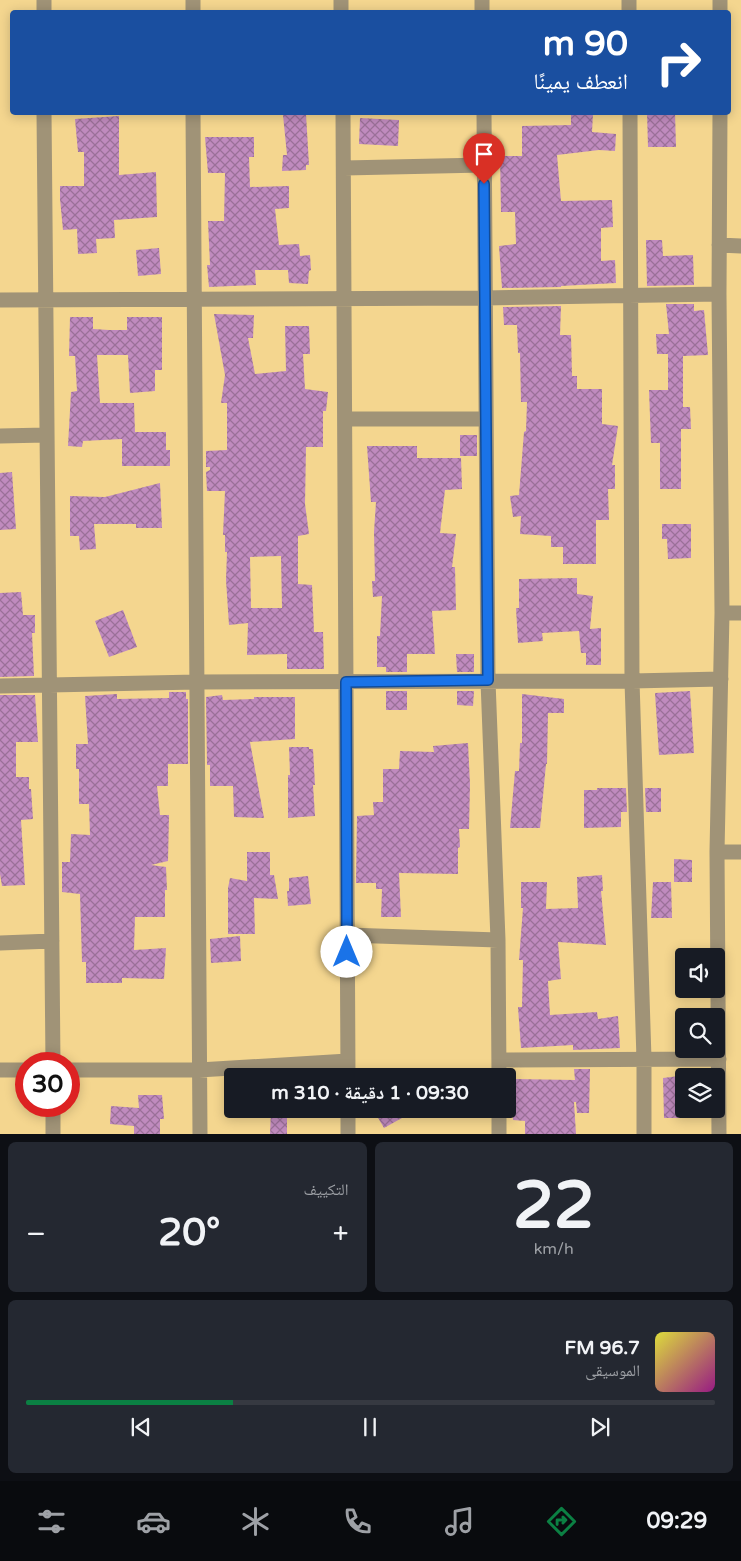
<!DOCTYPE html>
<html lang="ar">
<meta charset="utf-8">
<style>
body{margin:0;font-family:"Varela Round","Noto Naskh Arabic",sans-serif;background:#242831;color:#f1f3f6;direction:rtl;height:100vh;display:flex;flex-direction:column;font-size:19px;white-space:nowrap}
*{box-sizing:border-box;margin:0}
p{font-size:16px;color:#9ea1a6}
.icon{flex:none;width:28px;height:28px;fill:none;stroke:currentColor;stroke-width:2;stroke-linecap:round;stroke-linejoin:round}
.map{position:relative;height:1134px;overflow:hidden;direction:ltr}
.sheet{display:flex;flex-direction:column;gap:8px;padding:8px;background:#0d0f14;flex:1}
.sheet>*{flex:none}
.hud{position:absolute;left:10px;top:10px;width:721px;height:105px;border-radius:5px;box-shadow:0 2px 12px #0003;direction:rtl;background:#1a4fa0;color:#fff;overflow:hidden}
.controls{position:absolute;left:675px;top:948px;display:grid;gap:10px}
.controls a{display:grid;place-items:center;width:50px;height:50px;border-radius:5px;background:#171b24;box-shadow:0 2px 12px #0003;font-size:25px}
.speed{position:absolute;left:15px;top:1052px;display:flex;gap:10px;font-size:25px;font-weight:700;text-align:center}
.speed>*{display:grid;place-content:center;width:65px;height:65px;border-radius:50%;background:#171b24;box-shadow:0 2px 12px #0003;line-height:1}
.speed .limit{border:8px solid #d22;background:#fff;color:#111}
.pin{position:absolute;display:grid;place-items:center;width:42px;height:42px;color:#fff;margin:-51px -21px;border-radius:50% 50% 50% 0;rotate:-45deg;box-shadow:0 0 5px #0007}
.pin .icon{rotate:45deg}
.me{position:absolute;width:55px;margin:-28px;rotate:0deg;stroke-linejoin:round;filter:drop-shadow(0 0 4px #0008)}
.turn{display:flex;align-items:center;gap:18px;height:105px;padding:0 20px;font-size:22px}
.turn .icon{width:65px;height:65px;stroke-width:2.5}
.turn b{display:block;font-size:35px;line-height:42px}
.big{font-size:38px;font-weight:700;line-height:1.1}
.sheet .widget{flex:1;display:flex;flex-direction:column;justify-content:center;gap:8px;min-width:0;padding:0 18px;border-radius:8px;background:#242831}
.sheet .dial{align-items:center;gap:0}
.dial b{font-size:65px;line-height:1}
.song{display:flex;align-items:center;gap:15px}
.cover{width:60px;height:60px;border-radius:8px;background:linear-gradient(135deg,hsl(60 70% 55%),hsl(310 70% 35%))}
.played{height:5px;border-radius:2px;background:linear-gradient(90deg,#0b8043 30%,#363941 30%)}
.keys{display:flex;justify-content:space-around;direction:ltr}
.heat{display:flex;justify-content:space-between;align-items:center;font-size:28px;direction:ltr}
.sheet .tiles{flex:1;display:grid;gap:8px;grid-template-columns:1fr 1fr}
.widget:last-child{grid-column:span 2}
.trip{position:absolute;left:224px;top:1068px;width:292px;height:50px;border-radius:5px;background:#171b24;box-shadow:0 2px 12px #0003;font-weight:700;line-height:50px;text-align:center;direction:rtl}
.tabs{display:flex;height:80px;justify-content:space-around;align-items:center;background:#090b0e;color:#9ea1a6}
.tabs .icon{width:35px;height:35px}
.tabs .active{color:#0b8043}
.tabs b{font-size:22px;color:#f1f3f6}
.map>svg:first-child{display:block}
.building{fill:url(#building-cross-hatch);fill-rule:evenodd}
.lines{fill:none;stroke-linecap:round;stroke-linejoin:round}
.minor{stroke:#a09377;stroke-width:15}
.route-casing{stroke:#114b97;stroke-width:12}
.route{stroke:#1a73e8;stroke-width:9}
</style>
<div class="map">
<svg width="741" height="1134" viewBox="0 0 741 1134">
<defs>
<pattern id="building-cross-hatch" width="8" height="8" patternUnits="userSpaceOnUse" patternTransform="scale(1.25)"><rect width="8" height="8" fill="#c08bbe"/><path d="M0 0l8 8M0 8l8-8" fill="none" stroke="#9b7098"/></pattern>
</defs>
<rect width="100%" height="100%" fill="#f4d68f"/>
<path class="building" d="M647 112H675L676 147H648Z
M306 114 309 165H306V170L282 171 283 155H287L283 115Z
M571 114H593L592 132 616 134 615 151 599 150 557 155 561 201 612 200 613 227 601 228V261L615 260 616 283 561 286V287L502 288 499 246 516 244 515 212H501L500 156H522V126L571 125Z
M119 116V175L156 172 157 217 114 220 115 238 96 239 97 253 78 254 77 229 63 230 60 199V186H84V152H78L75 119Z
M360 118 399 120 398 146 359 144Z
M205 137H254V157H249L250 187 289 186V208L275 209 279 245 299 244 300 256 310 255 311 270 309 271 308 284 289 283 288 270H255L256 285 209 287 207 265H210L208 221H224L225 173H208Z
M646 240H662L663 256 693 255 694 285 647 286Z
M159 248 161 274 138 276 136 250Z
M666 304H694V311L704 310 708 355 683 356V407H690L691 429H681V489H660V443H651L649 390H668V354H657L656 334H669Z
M561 306 560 335H571L572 376H577V389H602V424L618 426 612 465H615V489H608L609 520H596V564H563V547H551V536L520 534 521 516 513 517 510 496 519 495 524 432 526 431 527 402H521L520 353H518L517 325H504L503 307Z
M214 314 254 315 253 338H248L255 374 286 371 285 326H309L310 354H303L305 389 328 392 326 411H323V447H306L305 504 309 534 298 536V584L312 585 314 632H323L324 669H287V654L247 655 248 623 229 625 226 580 227 552H225V535H223L225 491H207L206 472 210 470V467H206V451L227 450V403H221L225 375ZM281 556 282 608H251L250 557Z
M70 317H93V329L109 330H127V317H162V370H155V391L130 393 128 355H97L100 403H134L135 432H166V450H170V466H122V439L83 441 82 447 68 446 71 392 77 391 75 356H69Z
M460 435H477V456H460Z
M367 446H417V458H461L462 489 445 490 440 533 456 534 452 567H455L456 610 432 611 435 654H407V672H386V667H377V636H380L382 596 373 597 372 581H375L374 532 376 502H371Z
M12 472 16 529 0 530V473Z
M160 483 162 528H136V524H94L96 549 80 550 79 536H70V496L105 497Z
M662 524H691V558L668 559 667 539H662Z
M577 578V594L593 596 590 629 601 628V665H586V653H581L579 631 542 633 543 641 518 643 516 608H519V579Z
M21 592 23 615H35V633H32L34 676 0 677V593Z
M123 610 137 647 109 657 95 621Z
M456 654H474V672H457Z
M386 691H407V710H386Z
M457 691H474L473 706 457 705Z
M690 691 694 753 659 755 655 693Z
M169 692H186V699H188V764H168V786H157L160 815H169L168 861 151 865 166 867 167 890H165V917H135L134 950 166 948 164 979 122 978V983H86V962H82L80 894 62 892V862H70L71 834 90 835 89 804H79V769H76V744H88L85 696 117 694V699L169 698Z
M522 694 564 699V713H548L547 764H546L540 828H510L515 771H519L520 743H522Z
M0 695H35L38 742H16V777H29V789H31L33 819 21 820 25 885 2 886 0 874Z
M222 695 223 700 254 699V697H295V739L250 742 264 818 234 817 233 786H210V765H207L206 697Z
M468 743 470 784 469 829H459L460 847 458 848V874L399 873 401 917H381L382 889H376V883H356L357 816 374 815 373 802H383V769H399L400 751 434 752 433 746Z
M289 747H309V749H313L315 785H313L315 816 288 818V775H290Z
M597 788H626L627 812H621V827L584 828V790H597Z
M645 788H661V812H646Z
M247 852H270V875H274L278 899 254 898 255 934H228V888L230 878 247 881Z
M674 859 692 860V882H674Z
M602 875 603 891H601L606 945 558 942 561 979 548 981 550 1015 597 1012 598 1019 618 1016 620 1048 573 1050V1045L521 1048 518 1007H522L523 960H519L523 908H521V882H547L546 909 578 908 577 877Z
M308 876 311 904 288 906 287 891H289V878Z
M653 882H671L672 918H651Z
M240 936 241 961 211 963 210 939Z
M574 1069H590L589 1113H577L576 1102H574L576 1134H525V1121L513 1120V1079L575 1080Z
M679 1076 680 1118H664L663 1078Z
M138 1095H162L164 1119H160V1134H134V1126L110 1124 111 1106 139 1108Z
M271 1109H287V1134H270Z
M373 1109H418L384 1128Z"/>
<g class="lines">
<path class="minor" d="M44 0V12
M193 0V12
M341 0V12
M482 0V12
M629 0V12
M720 12V0
M44 112 53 1064
M193 112 200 1134
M343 112 348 1076
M484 112 488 681 498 940 499 1076
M630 112 632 681 644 1059V1134
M344 168 484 165
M719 245 741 246
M0 300 486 298 719 294
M345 419H486
M0 436 46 435
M722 613H741
M0 686 197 682 632 681 721 679
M717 852H741
M347 935 498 940
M0 943 52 941
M499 1060 719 1059
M0 1070H26
M69 1070H199L348 1061
M348 1109V1134
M499 1109V1134
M53 1134V1106
M719 1134 717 852 722 613 719 294 720 112"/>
</g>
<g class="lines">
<g class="route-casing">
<path id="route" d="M347 952 346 682 488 680 484 184"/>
</g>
<use href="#route" class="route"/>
</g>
</svg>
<div class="controls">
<a><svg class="icon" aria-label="sound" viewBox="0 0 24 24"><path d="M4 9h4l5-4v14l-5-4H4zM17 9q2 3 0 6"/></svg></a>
<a><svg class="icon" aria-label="search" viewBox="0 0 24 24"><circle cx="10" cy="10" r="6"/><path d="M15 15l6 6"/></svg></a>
<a><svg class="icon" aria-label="layers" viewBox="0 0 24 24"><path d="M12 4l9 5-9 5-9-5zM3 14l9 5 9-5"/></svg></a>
</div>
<div class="speed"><div class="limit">30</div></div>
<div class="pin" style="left:484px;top:184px;background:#d93025"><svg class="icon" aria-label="arrive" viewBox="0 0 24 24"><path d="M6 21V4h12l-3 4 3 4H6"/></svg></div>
<svg class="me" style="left:347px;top:952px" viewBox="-20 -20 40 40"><circle r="19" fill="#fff"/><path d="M0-13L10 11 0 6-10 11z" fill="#1a73e8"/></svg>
<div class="trip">09:30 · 1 دقيقة · 310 m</div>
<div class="hud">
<div class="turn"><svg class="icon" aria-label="right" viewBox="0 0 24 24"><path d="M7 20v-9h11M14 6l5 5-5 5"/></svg><div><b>90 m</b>انعطف يمينًا</div></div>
</div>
</div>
<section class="sheet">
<div class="tiles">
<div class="widget dial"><b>22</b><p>km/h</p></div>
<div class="widget"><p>التكييف</p>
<div class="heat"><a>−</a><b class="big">20°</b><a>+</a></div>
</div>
<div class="widget">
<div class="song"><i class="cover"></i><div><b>96.7 FM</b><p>الموسيقى</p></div></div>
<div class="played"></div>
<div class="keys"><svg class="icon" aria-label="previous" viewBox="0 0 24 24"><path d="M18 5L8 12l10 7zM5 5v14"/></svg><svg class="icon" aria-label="pause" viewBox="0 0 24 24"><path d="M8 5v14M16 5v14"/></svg><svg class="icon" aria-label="next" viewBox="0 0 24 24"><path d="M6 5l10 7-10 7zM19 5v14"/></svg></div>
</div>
</div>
</section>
<nav class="tabs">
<b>09:29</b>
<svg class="icon active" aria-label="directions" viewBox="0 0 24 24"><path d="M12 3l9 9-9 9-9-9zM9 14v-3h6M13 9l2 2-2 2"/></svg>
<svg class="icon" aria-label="music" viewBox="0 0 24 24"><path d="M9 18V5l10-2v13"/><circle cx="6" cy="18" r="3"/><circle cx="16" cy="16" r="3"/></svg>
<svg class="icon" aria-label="phone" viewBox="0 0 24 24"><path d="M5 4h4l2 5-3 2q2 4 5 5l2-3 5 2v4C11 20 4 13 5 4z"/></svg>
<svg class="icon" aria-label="climate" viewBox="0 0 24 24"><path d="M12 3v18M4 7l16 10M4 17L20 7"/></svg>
<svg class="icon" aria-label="car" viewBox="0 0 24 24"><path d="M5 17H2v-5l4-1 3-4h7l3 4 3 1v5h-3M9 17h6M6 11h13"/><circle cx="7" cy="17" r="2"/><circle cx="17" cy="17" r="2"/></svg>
<svg class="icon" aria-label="filters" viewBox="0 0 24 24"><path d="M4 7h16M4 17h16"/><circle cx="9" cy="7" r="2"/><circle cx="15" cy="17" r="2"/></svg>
</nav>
